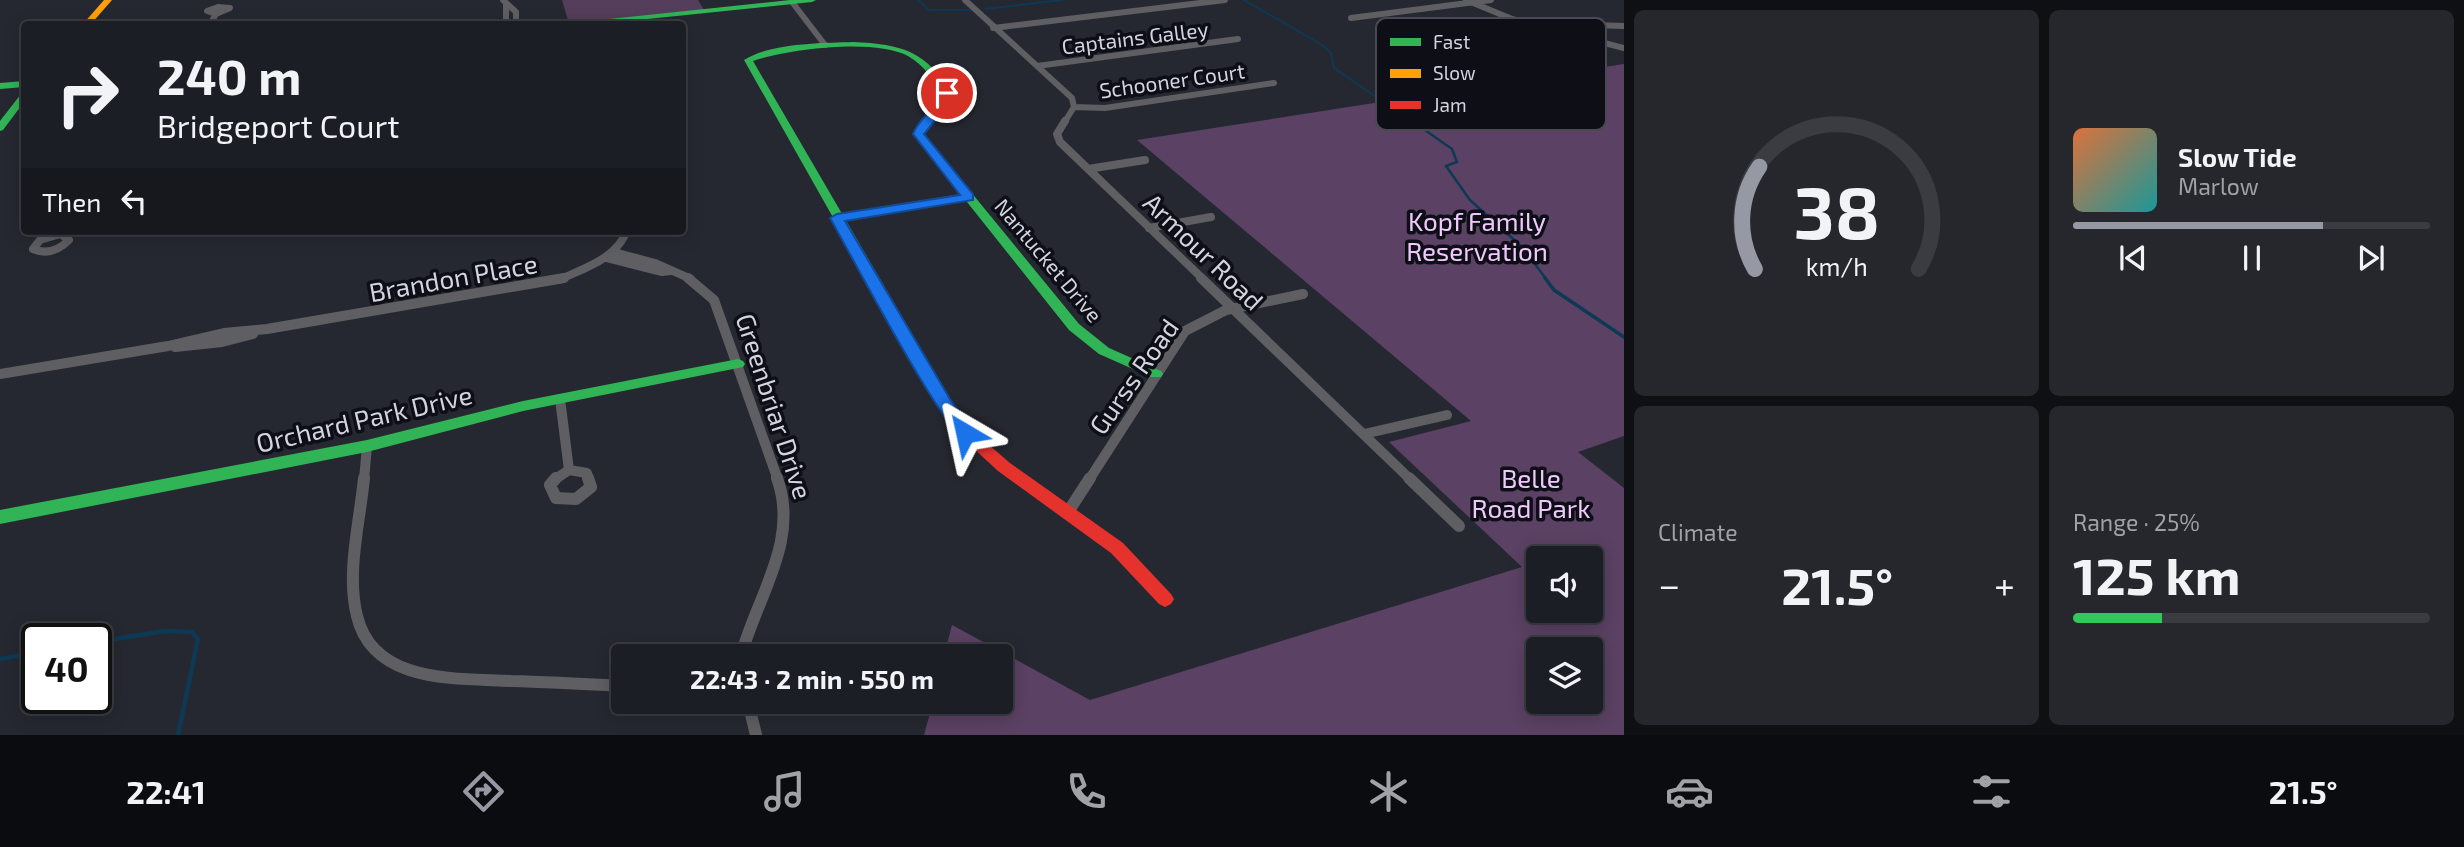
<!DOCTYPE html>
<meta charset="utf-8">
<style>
body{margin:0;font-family:"Exo 2",sans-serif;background:#25272d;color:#f1f3f6;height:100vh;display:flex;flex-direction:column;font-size:26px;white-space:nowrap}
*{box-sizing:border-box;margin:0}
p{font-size:23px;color:#a0a2a7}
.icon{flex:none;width:38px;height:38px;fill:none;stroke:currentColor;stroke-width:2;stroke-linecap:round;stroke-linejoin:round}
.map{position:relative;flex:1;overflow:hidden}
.drawer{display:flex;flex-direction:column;gap:10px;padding:10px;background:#0f1014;width:840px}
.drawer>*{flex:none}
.hud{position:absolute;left:21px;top:21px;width:665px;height:214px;border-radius:7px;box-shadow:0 4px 18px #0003,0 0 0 2px #3a3c42;background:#1c1e25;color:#f1f3f6;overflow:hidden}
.controls{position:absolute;left:1526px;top:546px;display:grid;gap:14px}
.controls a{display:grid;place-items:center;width:77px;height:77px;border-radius:7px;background:#1c1e25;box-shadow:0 4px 18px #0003,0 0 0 2px #3a3c42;font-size:35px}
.speed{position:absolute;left:21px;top:623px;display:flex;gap:14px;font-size:35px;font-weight:700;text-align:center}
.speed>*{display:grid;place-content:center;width:91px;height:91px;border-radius:50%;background:#1c1e25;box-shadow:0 4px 18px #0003,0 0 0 2px #3a3c42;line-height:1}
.speed .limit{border:4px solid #111;border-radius:10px;background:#fff;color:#111}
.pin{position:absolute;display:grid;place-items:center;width:60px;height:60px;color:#fff;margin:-30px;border:4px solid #fff;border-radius:50%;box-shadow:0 2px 7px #0007}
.me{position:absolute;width:77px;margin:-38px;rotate:324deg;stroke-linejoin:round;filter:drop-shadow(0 0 5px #0008)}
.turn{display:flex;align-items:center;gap:24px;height:147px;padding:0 21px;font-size:32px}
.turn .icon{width:91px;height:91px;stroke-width:2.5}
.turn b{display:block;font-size:49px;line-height:60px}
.then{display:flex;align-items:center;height:66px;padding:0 21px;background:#0003;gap:14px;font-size:26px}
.big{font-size:52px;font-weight:700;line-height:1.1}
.drawer .widget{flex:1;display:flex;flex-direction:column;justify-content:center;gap:10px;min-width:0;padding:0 24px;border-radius:10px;background:#25272d}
.drawer .dial{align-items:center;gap:0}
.dial svg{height:182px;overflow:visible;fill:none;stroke:#3a3c42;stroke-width:7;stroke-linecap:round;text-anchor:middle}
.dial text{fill:#f1f3f6;stroke:none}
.song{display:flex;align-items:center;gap:21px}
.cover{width:84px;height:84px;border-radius:10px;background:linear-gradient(135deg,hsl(20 70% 55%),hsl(180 70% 35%))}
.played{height:7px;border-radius:4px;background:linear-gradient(90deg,#9698a3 70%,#3a3c42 70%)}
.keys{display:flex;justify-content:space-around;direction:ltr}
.heat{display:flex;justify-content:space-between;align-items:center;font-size:38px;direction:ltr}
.charge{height:10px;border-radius:5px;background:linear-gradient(90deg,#34c759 25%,#3a3c42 0)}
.drawer .tiles{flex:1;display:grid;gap:10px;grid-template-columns:repeat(2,1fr)}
.trip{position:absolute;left:611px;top:644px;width:402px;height:70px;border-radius:7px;background:#1c1e25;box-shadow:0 4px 18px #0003,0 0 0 2px #3a3c42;font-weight:700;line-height:70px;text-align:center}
.menu{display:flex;height:112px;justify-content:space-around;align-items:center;background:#0b0c0f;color:#a0a2a7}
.menu .icon{width:49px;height:49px}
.menu .current{color:#9698a3}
.menu b{font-size:32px;color:#f1f3f6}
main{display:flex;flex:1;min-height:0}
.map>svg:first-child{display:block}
.green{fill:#543e5b}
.forest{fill:#5b4163;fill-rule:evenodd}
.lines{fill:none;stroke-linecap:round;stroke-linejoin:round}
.stream-far3{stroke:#0d3955;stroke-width:2}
.stream-far2{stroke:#0d3955;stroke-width:2.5}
.stream-far1{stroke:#0d3955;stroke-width:3.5}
.stream{stroke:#0d3955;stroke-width:4.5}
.street-far3{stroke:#5f5f63;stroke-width:6}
.street-far2{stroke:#5f5f63;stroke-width:8}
.street-far1{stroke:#5f5f63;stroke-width:10}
.street{stroke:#5f5f63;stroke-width:12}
.fast{fill:#30b455;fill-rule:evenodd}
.slow{fill:#ff9f0a;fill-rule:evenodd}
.jam{fill:#e5322d;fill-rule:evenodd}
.route{fill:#1a73e8;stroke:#114b97;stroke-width:2}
.labels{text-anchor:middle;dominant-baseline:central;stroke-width:7;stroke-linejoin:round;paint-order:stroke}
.far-street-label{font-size:21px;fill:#d2d4e0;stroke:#0d0e16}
.park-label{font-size:26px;fill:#f0c8fb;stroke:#0d0e16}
.street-label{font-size:26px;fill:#d2d4e0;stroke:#0d0e16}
.key{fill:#0d0e16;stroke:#484953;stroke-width:2}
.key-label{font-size:19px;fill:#d2d4e0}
</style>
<main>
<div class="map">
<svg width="1624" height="735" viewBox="0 0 1624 735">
<rect width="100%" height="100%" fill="#262831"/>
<path class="green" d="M562 0H698L704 10 569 24Z"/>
<path class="forest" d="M1624 64V436L1578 452 1624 488V735H924L933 702H1001V656H944L952 625 1090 700 1522 567 1389 442 1471 421 1137 140ZM1538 558H1591V611H1538ZM1538 649H1591V702H1538Z"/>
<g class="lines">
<path class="stream-far3" d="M918 0 929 10H970
M1244 0 1324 46 1331 53 1334 68 1414 123
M985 9 1062 0"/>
<path class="stream-far2" d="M1412 121 1452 149 1457 162 1446 166 1470 200 1522 247
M1527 253 1546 279"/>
<path class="stream-far1" d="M1545 278 1554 290 1624 337"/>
<path class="stream" d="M96 642 165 631 192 632 198 639 178 735
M0 659 37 652"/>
<path class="street-far3" d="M503 0 516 12V24
M965 0 1072 98 1074 107 1064 123
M1466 0 1512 19 1624 48
M792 2 825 45
M506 4V24
M218 7 230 8 216 14 207 11Z
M1351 18 1491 0
M210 24 216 14
M993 28 1225 0
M1424 59 1533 43 1545 38 1558 24 1624 26
M1037 66 1238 39
M1074 107 1105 108 1274 83"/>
<path class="street-far2" d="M1065 121 1057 134 1060 142 1203 279
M1088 169 1145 160
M837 218 968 197
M1149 228 1211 217
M62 235 69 240C59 250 47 255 33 249L40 240 70 231
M614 252 655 263 691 279
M607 258 662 272 671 271
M561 279C587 267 615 259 627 231"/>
<path class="street-far1" d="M688 278 714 300 778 480
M1201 278 1411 480
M175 347 222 342 253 334
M0 374 168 346 224 333 267 329 564 278
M560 399 569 470
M1364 434 1447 415
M364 480 367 446
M554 480 569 470 587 473 589 480
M1089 480 1185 331 1226 310 1303 294"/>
<path class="street" d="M364 478C360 521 346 573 357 616 373 684 456 678 511 681 548 682 586 684 623 686
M556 478 550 485 556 498 576 499 591 487 588 478
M1409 478 1459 526
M1068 512 1090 478
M741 656C757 596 800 541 777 478
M748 702 756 735"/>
<path class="fast" d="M790 0H816L812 2 599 24H577L581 22Z
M853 42C902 44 928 51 953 97L926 128 925 136 1079 324 1109 348 1161 371 1163 374 1161 377H1151L1099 354 1069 330 916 138V127L943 97C935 81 924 65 908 56 874 38 789 49 753 61L929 363 922 368 917 366 744 60C770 43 822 43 853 42Z
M24 81V87L0 89V83Z
M24 93V102L3 130 0 131V121L21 94Z
M738 359 743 361 745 364 743 367 523 411 367 452 0 524V510L367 440 523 401Z"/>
<path class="slow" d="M104 0H112L91 24H83Z"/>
<path class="jam" d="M922 358 927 360 958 413 982 439 1010 463 1123 543 1171 594 1174 599 1171 604 1165 607 1159 604 1111 553 998 471 972 447 948 421 915 363Z"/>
</g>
<path class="route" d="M944 91H951L952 100 924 134 973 194V200L845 221 950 399 974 433 965 439C944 433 848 249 830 218L837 214 960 195 913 134C919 117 938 108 944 91Z"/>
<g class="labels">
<g class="far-street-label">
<text transform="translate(1135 37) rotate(-7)">Captains Galley</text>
<text transform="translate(1172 80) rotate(-8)">Schooner Court</text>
<text transform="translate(1049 260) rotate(50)">Nantucket Drive</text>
</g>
<g class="park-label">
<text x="1477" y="220">Kopf Family<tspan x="1477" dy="30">Reservation</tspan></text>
<text x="1531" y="477">Belle<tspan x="1531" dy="30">Road Park</tspan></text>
</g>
<g class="street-label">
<text transform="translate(1204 251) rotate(44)">Armour Road</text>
<text transform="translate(453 277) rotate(-10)">Brandon Place</text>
<text transform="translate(1133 376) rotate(-55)">Gurss Road</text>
<text transform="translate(775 406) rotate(72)">Greenbriar Drive</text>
<text transform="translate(364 418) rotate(-13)">Orchard Park Drive</text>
</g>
</g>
<rect x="1376" y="18" width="230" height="112" rx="10" class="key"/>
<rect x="1390" y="38" width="31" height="8" fill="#30b455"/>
<rect x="1390" y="69" width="31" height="9" fill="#ff9f0a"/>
<rect x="1390" y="101" width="31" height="8" fill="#e5322d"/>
<g class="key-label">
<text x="1433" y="49">Fast</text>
<text x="1433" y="80">Slow</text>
<text x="1433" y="112">Jam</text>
</g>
</svg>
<div class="controls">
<a><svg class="icon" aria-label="sound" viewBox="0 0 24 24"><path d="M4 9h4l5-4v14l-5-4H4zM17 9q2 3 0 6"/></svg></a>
<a><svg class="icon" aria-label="layers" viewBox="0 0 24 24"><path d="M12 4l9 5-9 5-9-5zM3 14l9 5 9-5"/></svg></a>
</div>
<div class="speed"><div class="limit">40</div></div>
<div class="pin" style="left:947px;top:93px;background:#d93025"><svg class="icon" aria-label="arrive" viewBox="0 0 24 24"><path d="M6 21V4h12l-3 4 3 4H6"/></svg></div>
<svg class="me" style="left:965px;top:433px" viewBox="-20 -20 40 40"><path d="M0-17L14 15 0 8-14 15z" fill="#1a73e8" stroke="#fff" stroke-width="4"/></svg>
<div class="trip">22:43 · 2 min · 550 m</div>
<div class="hud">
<div class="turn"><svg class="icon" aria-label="right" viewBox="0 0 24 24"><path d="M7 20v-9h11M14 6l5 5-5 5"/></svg><div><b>240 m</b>Bridgeport Court</div></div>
<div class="then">Then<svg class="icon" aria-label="left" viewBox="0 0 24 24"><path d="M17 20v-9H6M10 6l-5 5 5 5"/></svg></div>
</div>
</div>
<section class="drawer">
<div class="tiles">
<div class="widget dial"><svg viewBox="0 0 100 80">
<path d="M14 69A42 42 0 1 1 86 69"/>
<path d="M14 69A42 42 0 0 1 16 24" stroke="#9698a3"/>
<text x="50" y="56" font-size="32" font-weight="700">38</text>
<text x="50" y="72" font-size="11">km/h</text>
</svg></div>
<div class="widget">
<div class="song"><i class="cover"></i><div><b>Slow Tide</b><p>Marlow</p></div></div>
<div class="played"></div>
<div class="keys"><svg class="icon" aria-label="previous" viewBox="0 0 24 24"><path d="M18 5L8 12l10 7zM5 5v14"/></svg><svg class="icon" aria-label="pause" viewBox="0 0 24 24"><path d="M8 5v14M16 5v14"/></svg><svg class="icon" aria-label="next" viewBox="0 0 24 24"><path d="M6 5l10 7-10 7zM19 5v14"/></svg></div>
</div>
<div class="widget"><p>Climate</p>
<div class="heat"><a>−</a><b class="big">21.5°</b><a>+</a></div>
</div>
<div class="widget"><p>Range · 25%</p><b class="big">125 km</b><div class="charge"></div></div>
</div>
</section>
</main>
<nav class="menu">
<b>22:41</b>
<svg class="icon current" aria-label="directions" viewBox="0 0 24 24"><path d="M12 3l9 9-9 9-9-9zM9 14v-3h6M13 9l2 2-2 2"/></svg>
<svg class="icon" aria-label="music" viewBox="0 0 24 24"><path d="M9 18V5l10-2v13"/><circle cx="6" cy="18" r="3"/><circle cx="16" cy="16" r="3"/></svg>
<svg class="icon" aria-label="phone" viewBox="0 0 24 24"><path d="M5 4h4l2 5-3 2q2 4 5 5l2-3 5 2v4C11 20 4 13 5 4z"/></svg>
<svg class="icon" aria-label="climate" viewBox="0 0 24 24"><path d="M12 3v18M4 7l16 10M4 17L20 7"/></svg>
<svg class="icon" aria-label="car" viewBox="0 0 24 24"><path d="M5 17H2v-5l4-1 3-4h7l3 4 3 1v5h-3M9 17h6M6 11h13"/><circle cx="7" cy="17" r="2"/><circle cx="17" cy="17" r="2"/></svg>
<svg class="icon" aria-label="filters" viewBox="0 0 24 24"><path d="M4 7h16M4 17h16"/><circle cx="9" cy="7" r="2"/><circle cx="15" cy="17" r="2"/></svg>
<b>21.5°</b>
</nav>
